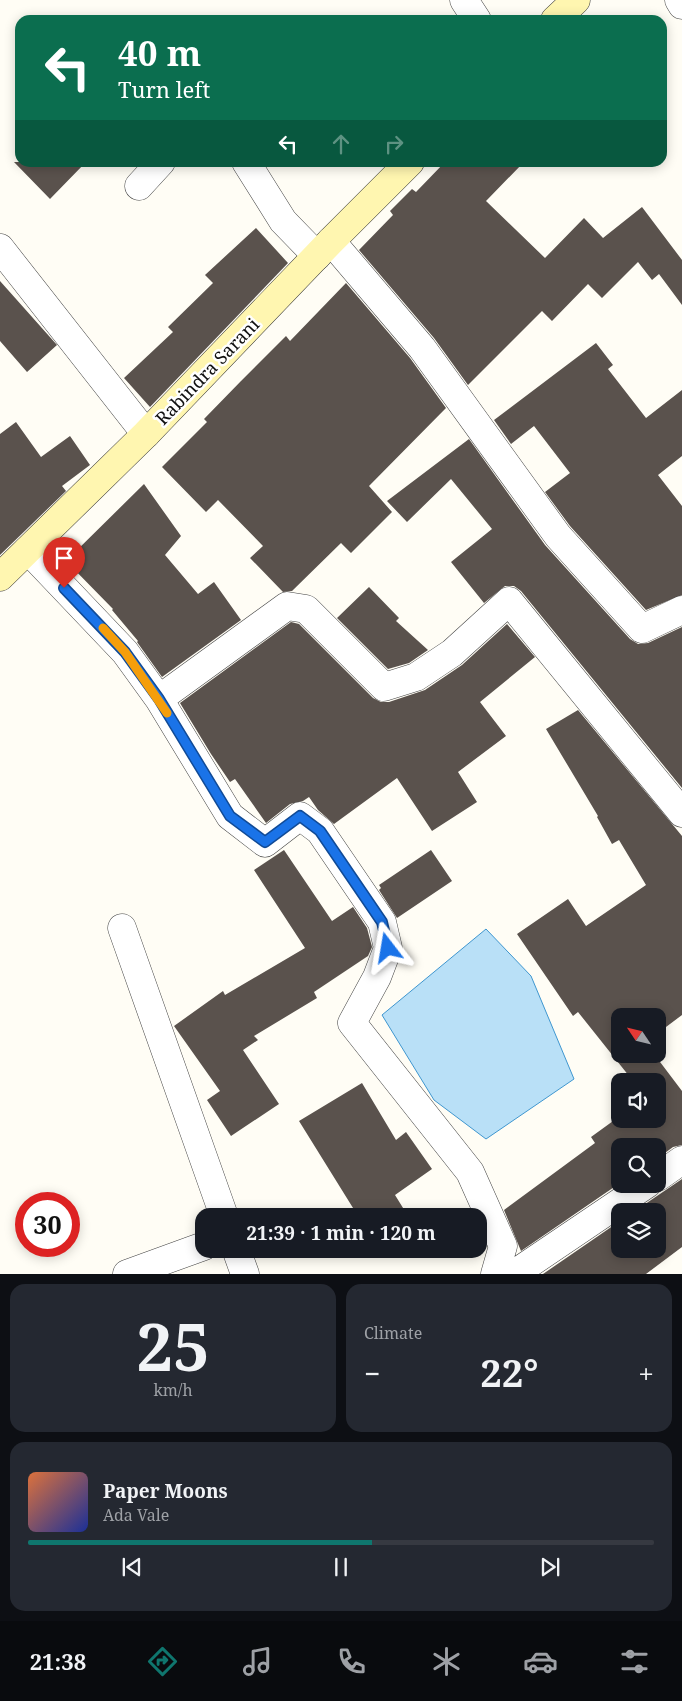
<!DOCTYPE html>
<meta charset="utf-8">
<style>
body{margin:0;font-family:"Noto Serif",serif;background:#242831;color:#f1f3f6;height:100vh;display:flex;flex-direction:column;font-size:19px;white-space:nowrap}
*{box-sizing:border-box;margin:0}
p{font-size:16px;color:#9ea1a6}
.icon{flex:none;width:28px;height:28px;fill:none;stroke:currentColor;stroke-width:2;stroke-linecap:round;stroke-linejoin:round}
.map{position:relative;height:1274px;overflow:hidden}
.panel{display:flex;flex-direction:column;gap:10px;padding:10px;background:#0d0f14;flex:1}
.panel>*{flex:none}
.top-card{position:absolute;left:15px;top:15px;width:652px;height:152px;border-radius:15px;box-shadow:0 2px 12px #0003;background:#0b6e4f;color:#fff;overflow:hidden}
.needle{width:32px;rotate:305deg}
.buttons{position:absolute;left:611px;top:1008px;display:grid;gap:10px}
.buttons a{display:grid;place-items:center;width:55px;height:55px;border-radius:10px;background:#171b24;box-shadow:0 2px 12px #0003;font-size:25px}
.speed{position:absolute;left:15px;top:1192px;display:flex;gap:10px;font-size:25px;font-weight:700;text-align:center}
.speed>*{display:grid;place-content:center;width:65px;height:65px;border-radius:50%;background:#171b24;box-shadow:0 2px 12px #0003;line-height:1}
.speed .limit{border:8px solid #d22;background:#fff;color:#111}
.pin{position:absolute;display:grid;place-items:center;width:42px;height:42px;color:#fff;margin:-51px -21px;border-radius:50% 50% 50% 0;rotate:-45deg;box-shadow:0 0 5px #0007}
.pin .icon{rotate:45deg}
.me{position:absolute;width:55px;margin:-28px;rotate:346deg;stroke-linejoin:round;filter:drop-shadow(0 0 4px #0008)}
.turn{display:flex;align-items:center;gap:18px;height:105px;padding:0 20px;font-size:22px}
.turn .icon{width:65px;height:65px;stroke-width:2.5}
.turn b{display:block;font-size:35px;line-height:42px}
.lanes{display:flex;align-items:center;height:48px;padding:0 20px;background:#0003;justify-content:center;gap:25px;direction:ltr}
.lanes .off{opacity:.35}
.big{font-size:38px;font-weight:700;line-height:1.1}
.panel .card{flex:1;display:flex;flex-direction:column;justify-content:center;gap:8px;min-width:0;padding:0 18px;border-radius:15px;background:#242831}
.panel .dial{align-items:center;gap:0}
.dial b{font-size:65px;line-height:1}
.song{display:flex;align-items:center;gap:15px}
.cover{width:60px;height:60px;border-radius:8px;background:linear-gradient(135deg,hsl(20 70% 55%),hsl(230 70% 35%))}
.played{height:5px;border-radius:2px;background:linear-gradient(90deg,#0f766e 55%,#363941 55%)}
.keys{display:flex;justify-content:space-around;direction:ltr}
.heat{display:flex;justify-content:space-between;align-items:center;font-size:28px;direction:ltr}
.panel .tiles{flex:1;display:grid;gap:10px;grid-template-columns:1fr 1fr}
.card:last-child{grid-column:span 2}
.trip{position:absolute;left:195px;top:1208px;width:292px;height:50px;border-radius:15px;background:#171b24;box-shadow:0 2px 12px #0003;font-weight:700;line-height:50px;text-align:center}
.menu{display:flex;height:80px;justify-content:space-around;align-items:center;background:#090b0e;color:#9ea1a6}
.menu .icon{width:35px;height:35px}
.menu .on{color:#0f766e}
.menu b{font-size:22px;color:#f1f3f6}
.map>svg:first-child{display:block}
.water{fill:#b9e0f7;stroke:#3f96cf}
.building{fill:#5a524d}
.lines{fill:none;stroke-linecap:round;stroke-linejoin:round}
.street-casing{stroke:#444;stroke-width:29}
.secondary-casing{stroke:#333;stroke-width:29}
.street{stroke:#fff;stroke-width:28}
.secondary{stroke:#fff6b0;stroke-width:28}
.route-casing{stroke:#114b97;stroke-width:12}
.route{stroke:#1a73e8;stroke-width:9}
.slow{stroke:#f59e0b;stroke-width:9}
.labels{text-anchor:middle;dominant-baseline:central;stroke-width:5;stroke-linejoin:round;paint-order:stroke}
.street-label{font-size:18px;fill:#111;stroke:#fff}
</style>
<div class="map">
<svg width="682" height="1274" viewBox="0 0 682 1274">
<rect width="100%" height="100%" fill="#fffdf5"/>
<path class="water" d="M486 929 531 976 574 1079 486 1139 434 1100 382 1015Z"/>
<path class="building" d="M14 162H86L50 199Z
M445 162H524L486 201 545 258 584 218 603 238 642 207 682 260V305L659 274 652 280 638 262 602 298 588 284 552 321 542 311 468 385 434 338 359 250 393 215 390 211 412 189 416 192Z
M256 228 288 263 150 407 124 378 173 332 168 327 213 283 205 275Z
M0 281 57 345 27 372 0 341Z
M346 283 410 358 446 408 369 486 392 512 351 553 341 543 292 591 283 592 250 558 263 546 218 500 206 512 162 467 207 422 204 419 241 381 286 336 290 341Z
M596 343 613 365 608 369 646 418 682 390V456L658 475 682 506V595L646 610 570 526 545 492 570 473 534 426 511 444 494 420Z
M16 422 41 457 70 436 90 465 62 486 66 491 0 555V434Z
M469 439 545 545 630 639 638 644 648 643 682 627V788L521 591 514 586H505L484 603 451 562 492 529 451 479 407 522 387 501Z
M144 484 181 536 165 555 198 594 214 582 241 620 162 677 137 642 138 641 112 610 113 609 66 561Z
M369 587 399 618 396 621 428 650 409 663 388 669 337 618Z
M291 622 299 624 373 698 381 702H389L425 690 462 665 507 624 535 657 480 702 506 736 458 772 477 802 432 831 397 778 334 824 318 810 309 797 303 801 290 804 266 823 235 779 230 782 211 754 180 703Z
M578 710 682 836V1015L658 1033V1016H620V1054H654L682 1091V1145L673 1147 658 1158V1146H620V1183L521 1251 504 1210 595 1143 591 1137 620 1116V1119H658V1081H633L578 1012 573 1016 517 934 568 899 586 926 646 885 619 840 612 844 597 817 598 816 546 729Z
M284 850 332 921 353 907 367 928 372 947 368 956 314 992 317 998 254 1036 258 1040 243 1050 279 1104 231 1136 207 1100 220 1091 174 1026 223 991 225 995 305 948 254 870Z
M431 850 452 881 397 918 379 890 381 888 379 885Z
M362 1083 396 1140 406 1132 432 1169 395 1195 408 1216H358L299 1121Z
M682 1179V1247L646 1274H543L620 1221V1249H658V1211H635Z"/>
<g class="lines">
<g class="street-casing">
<path id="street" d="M464 0 477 20
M679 0 682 5
M246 162 283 221 317 256
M139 186 161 162
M331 241 422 348 558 536 642 629 682 610
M0 248 146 434
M28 550 125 652 159 699 230 816 265 843 300 816 320 831 382 922 388 948 377 977 352 1023 470 1172 503 1246 495 1274
M159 699 287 606 306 609 384 687 416 677 452 653 509 601 682 813
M122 928 224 1216
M658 1177 682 1160
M236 1249 245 1274
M127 1274 204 1246
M514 1274 647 1184"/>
</g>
<g class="secondary-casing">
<path id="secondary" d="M555 20 576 0
M0 577 146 434 331 241 410 162"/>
</g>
<use href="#street" class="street"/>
<use href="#secondary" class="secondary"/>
</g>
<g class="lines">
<g class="route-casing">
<path id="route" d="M64 588 125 652 159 699 230 816 265 842 300 816 320 831 382 922 388 948"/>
</g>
<use href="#route" class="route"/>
<path class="slow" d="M103 628 125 652 167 713"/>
</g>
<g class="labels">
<g class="street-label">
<text transform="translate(207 371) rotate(-46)">Rabindra Sarani</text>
</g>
</g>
</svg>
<div class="buttons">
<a><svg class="needle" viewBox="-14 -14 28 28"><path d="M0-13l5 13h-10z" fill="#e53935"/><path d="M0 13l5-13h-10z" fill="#9ea1a6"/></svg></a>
<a><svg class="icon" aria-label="sound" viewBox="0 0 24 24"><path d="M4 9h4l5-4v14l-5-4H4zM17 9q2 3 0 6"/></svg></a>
<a><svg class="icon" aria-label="search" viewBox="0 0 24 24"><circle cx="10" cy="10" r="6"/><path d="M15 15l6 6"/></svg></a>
<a><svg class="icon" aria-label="layers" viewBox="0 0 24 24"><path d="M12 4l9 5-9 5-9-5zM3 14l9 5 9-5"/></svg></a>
</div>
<div class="speed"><div class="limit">30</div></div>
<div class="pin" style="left:64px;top:588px;background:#d93025"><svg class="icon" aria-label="arrive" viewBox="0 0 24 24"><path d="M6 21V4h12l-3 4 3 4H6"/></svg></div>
<svg class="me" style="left:388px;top:948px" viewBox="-20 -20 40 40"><path d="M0-17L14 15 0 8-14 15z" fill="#1a73e8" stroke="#fff" stroke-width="4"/></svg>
<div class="trip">21:39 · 1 min · 120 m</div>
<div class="top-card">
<div class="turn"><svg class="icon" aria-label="left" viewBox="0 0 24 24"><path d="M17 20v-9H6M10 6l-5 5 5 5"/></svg><div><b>40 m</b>Turn left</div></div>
<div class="lanes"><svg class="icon" aria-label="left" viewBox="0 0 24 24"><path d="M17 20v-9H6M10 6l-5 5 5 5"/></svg><svg class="icon off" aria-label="ahead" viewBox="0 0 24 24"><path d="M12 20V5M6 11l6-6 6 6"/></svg><svg class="icon off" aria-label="right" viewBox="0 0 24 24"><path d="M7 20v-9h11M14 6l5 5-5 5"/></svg></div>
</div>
</div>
<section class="panel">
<div class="tiles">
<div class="card dial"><b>25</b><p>km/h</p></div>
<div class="card"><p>Climate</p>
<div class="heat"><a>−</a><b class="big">22°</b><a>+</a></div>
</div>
<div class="card">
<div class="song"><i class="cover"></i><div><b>Paper Moons</b><p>Ada Vale</p></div></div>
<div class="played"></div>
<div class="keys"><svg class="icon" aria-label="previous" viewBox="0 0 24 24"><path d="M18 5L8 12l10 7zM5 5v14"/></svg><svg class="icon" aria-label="pause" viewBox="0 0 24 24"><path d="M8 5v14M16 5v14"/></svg><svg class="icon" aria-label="next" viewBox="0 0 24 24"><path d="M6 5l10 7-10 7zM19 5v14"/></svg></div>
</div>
</div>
</section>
<nav class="menu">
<b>21:38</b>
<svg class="icon on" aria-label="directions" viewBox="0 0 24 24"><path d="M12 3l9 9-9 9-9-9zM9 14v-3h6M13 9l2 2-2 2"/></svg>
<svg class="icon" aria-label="music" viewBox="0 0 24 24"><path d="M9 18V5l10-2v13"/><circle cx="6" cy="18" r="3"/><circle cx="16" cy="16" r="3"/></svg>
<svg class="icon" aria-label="phone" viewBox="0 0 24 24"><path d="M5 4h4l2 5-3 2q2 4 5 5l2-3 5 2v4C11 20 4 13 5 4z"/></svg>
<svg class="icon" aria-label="climate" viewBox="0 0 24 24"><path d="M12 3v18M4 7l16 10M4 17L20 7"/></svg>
<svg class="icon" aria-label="car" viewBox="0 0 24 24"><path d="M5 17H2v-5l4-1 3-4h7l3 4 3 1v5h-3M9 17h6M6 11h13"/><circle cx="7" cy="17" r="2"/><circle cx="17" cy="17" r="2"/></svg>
<svg class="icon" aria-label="filters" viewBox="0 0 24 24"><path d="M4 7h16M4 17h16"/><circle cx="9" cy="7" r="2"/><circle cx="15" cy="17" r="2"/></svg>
</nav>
